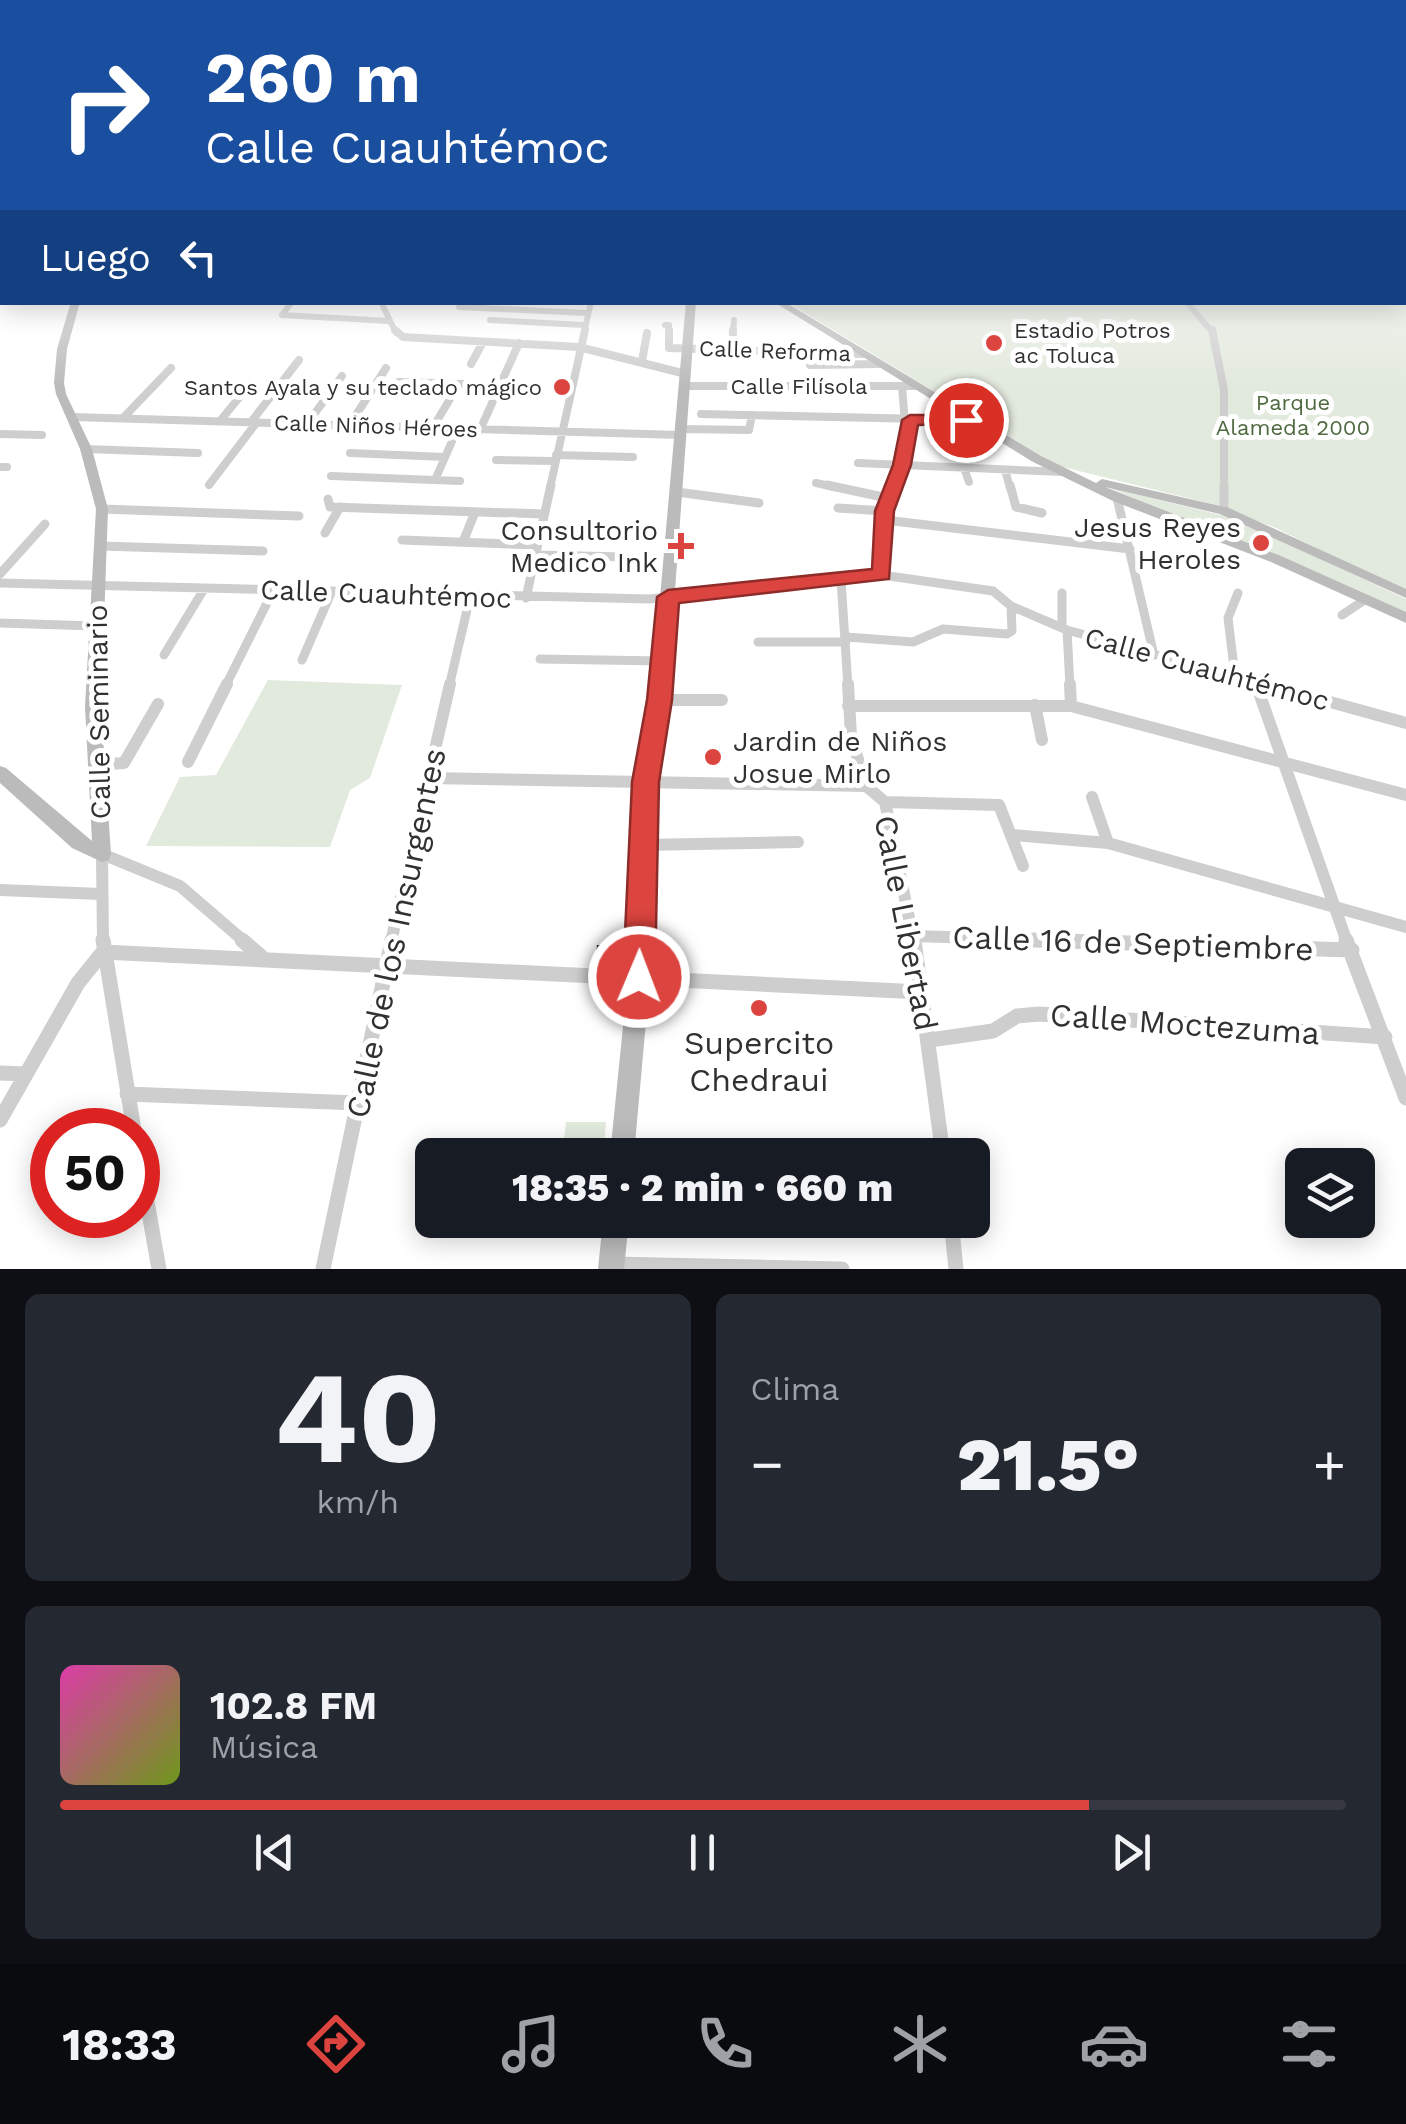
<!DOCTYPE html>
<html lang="es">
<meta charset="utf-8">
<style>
body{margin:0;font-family:"Work Sans",sans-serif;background:#242831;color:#f1f3f6;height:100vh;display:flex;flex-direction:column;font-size:38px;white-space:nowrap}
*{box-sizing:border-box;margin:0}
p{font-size:32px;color:#9ea1a6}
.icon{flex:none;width:55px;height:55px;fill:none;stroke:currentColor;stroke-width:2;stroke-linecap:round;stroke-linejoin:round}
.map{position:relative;height:1269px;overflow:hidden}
.side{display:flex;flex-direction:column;gap:25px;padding:25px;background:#0d0f14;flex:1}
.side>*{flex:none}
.top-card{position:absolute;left:0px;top:0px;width:1408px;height:305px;box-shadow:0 5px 25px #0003;background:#1a4fa0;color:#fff;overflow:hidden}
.tools{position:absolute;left:1285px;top:1148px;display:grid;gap:20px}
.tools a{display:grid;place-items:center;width:90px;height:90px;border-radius:15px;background:#171b24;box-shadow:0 5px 25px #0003;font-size:50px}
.speed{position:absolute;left:30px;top:1108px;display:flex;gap:20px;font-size:50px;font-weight:700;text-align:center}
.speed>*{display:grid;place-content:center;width:130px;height:130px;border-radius:50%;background:#171b24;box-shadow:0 5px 25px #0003;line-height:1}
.speed .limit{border:15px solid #d22;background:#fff;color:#111}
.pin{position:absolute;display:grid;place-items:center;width:85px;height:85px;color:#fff;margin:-42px;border:5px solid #fff;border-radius:50%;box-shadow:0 2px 10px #0007}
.me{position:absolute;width:110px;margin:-55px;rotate:1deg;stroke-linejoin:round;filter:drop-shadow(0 0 8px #0008)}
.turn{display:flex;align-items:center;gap:35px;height:210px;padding:0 40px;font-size:45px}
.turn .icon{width:130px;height:130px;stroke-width:2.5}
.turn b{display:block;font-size:70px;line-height:85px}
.then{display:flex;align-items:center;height:95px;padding:0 40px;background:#0003;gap:20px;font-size:38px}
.big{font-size:75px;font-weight:800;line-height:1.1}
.side .tile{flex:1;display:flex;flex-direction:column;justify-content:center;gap:15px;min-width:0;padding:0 35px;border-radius:15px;background:#242831}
.side .dial{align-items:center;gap:0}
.dial b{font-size:130px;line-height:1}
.song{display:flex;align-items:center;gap:30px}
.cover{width:120px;height:120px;border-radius:15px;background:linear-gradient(135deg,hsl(320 70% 55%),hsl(80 70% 35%))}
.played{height:10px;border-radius:5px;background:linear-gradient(90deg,#db443f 80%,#363941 80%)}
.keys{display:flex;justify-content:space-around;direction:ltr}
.heat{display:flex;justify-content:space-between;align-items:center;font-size:55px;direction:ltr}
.side .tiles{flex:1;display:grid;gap:25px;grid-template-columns:1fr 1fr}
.tile:last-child{grid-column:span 2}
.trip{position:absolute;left:415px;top:1138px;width:575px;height:100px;border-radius:15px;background:#171b24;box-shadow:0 5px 25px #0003;font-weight:800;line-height:100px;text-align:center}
.dock{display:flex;height:160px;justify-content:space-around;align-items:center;background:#090b0e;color:#9ea1a6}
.dock .icon{width:70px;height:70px}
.dock .current{color:#db443f}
.dock b{font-size:45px;color:#f1f3f6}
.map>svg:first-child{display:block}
.green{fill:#e2e9dd}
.building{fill:#181818}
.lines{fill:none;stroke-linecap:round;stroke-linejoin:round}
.street-far4{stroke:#cecece;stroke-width:6}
.street-far3{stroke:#cecece;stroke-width:8}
.street-far2{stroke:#cecece;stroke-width:9}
.street-far1{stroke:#cecece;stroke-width:12}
.street{stroke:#cecece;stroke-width:15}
.secondary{fill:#bbb;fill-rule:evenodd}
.route{fill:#db443f;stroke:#8e2c29;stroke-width:2.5}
.poi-dot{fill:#db443f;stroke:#fff;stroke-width:4}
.labels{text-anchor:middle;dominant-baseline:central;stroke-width:10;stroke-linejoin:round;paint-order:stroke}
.far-poi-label{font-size:22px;fill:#313131;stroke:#fff;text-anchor:start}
.far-street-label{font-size:22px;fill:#313131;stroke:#fff}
.far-park-label{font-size:22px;fill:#4f6a40;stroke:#fff}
.poi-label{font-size:28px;fill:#313131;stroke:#fff;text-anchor:end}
.street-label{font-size:28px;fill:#313131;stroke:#fff}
.near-street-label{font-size:32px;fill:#313131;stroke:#fff}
.near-poi-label{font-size:32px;fill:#313131;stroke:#fff}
</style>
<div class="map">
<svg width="1406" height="1269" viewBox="0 0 1406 1269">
<rect width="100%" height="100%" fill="#fff"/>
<path class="green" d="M1406 231V593L1276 528 1212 504 1055 465 789 303 1405 302Z
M1110 488 1233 518 1406 599V615Z
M268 680 402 685 370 778 350 790 330 847 146 846 180 777 216 775Z
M566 1122H606L603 1155H562Z"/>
<path class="building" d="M597 945 626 946 625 966 595 965Z"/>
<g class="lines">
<path class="street-far4" d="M381 302 396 333
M1187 302 1213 333
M459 307 587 313
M282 315 389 321
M282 315 292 302
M490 320 584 325
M665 325H669V333
M584 333 591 302
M733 333 734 320"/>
<path class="street-far3" d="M395 330 403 337 579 347 686 374
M669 330V348L863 354
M1212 330 1224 390V488
M732 350 733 330
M642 361 647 333
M471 364 483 342
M810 365 879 364
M398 382 499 385
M685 386H914
M403 391 453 394 432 429
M701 414 967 420
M72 417 681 435
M123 418 171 368
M220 421 251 383
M251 422 299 360
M307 424 342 376
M349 426 386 368
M681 429 749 430 752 415
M480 430 519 343
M0 434 42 435
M86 449 198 453
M350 453 445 457
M556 455 633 457
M496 460 554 461
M858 463 1063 472
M0 467H7
M964 468 969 482
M1005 470 1010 488
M331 476 460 481
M435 480 457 430
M816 483 839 488
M209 485 257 422
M550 488 585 330
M892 488 906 436 902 386"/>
<path class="street-far2" d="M827 485 892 499
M1010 485 1016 507 1042 513
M1224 485V511
M677 492 759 503
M1117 498 1154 655
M328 499 330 507 544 514
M838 508 885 511
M102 509 299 516
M885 520 1130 549
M325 533 340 507
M402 540 537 545
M463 542 475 512
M100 546 263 551
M535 555 625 557
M0 574 45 524
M882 575 883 517 893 485
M841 580 848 687
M0 583 649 599 882 575 993 591 1011 606 1067 630 1274 687
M1062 593V627
M526 598 551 485
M1342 615 1366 599
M0 623 95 626
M1067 630 1070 687
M846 637 913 642 943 629 1007 634 1012 631 1011 606
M758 642H846
M164 655 204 589
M540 659 662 661
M302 660 331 593
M1235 676 1228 618 1238 593
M225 687 273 591
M449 687 470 597"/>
<path class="street-far1" d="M848 684 851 736 866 786 885 802 914 942
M1070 684 1071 706
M1256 684 1347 942
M1265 684 1406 723
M659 700H722
M1035 705 1042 740
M848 706H1071L1406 795
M188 762 227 684
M97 765 124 763 158 704
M430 778 866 786
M1092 797 1108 843
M885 802 999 805 1023 866
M1014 835 1108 843 1406 927
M642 845 798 842
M0 890 101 894
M913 936 1113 942
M103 942 102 854 180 886 245 942
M391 942 450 684"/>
<path class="street" d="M103 940 134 1130
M242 940 265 960
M914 940 943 1155
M1034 940 1352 950
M1346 940 1406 1098
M930 1040 993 1031 1017 1016 1039 1014 1385 1037
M0 1073 26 1074
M127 1094 358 1103
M0 1120 78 983 103 952 921 992
M138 1151 159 1269
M951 1220 956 1269
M613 1264 842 1269
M323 1269 392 940"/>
<path class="secondary" d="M71 302H80L67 349 64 383 66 394 92 449 108 509 101 707 111 854 109 860 102 862 72 848 0 783V766L6 768 92 841 85 707 96 509 80 449 56 394 54 383 57 349Z
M686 302H696L667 700 654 783 650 977 634 1155H610L628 977 636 783 651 700Z
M774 302H785L1041 456 1096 483 1102 479 1229 508 1406 589V598L1220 514 1105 487 1281 556 1406 612V623L1271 562 1113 501 1033 462Z
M603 1220H629L624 1269H598Z"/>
</g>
<linearGradient id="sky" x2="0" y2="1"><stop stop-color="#9dc4e9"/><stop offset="0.54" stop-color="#fff"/><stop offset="1" stop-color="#fff" stop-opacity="0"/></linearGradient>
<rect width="1406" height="388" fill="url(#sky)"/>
<path class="route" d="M966 415 975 420 973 423 918 425 911 465 894 511 889 579 679 603 672 700 659 782 655 977 650 988 639 992 627 988 623 977 632 782 647 700 657 597 668 590 872 569 875 511 893 465 902 420 910 415Z"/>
<g class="poi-dot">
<circle cx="994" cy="343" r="10"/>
<circle cx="562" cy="387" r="10"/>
<circle cx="1261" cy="543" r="10"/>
<path d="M676 531h10v10h10v10h-10v10h-10v-10h-10v-10h10z"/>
<circle cx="713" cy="757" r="10"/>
<circle cx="759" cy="1008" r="10"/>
</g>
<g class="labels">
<g class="far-poi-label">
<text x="1014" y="330">Estadio Potros<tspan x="1014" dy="25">ac Toluca</tspan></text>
<text x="542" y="387" text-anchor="end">Santos Ayala y su teclado mágico</text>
</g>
<g class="far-street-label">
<text transform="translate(775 351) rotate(2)">Calle Reforma</text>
<text x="799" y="386">Calle Filísola</text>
<text transform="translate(376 426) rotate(2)">Calle Niños Héroes</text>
</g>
<g class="far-park-label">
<text x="1293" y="402">Parque<tspan x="1293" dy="25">Alameda 2000</tspan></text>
</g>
<g class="poi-label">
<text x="1241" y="527">Jesus Reyes<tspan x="1241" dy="32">Heroles</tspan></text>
<text x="658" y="530">Consultorio<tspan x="658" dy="32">Medico Ink</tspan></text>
<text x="733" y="741" text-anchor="start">Jardin de Niños<tspan x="733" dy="32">Josue Mirlo</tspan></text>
</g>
<g class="street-label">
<text transform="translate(386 594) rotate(2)">Calle Cuauhtémoc</text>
<text transform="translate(1207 669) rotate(15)">Calle Cuauhtémoc</text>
<text transform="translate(99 712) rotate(-91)">Calle Seminario</text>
</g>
<g class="near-street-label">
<text transform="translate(906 923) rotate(79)">Calle Libertad</text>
<text transform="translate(396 933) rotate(-78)">Calle de los Insurgentes</text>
<text transform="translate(1133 943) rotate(2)">Calle 16 de Septiembre</text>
<text transform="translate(1185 1024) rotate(4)">Calle Moctezuma</text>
</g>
<g class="near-poi-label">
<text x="759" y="1043">Supercito<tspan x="759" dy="37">Chedraui</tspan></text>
</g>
</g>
</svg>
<div class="tools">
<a><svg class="icon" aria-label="layers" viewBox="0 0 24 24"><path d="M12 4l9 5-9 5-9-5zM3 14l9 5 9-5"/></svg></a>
</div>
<div class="speed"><div class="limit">50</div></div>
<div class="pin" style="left:966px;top:420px;background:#d93025"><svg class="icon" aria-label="arrive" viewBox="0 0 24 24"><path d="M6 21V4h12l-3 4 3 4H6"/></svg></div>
<svg class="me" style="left:639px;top:977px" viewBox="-20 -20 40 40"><circle r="17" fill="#db443f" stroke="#fff" stroke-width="3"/><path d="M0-11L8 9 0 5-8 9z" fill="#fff"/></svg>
<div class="trip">18:35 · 2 min · 660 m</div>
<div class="top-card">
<div class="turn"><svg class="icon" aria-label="right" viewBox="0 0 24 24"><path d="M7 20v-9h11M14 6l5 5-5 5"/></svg><div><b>260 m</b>Calle Cuauhtémoc</div></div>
<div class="then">Luego<svg class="icon" aria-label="left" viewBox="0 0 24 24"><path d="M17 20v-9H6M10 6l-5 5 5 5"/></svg></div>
</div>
</div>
<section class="side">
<div class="tiles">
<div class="tile dial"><b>40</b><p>km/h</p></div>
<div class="tile"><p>Clima</p>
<div class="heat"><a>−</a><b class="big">21.5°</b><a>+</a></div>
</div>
<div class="tile">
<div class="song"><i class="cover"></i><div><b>102.8 FM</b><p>Música</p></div></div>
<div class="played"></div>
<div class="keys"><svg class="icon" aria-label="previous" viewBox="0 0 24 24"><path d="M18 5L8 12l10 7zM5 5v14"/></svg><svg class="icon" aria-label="pause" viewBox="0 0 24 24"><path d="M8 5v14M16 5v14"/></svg><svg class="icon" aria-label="next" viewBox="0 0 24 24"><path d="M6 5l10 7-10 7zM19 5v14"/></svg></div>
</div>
</div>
</section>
<nav class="dock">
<b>18:33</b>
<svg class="icon current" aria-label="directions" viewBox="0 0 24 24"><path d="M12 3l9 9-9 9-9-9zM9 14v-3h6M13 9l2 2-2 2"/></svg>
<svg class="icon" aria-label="music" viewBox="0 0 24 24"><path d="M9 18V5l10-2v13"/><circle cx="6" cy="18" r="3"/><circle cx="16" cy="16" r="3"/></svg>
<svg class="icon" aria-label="phone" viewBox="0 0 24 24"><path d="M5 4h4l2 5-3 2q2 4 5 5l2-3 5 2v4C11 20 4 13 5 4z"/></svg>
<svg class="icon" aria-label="climate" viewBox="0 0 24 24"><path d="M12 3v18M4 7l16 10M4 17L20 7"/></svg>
<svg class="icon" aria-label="car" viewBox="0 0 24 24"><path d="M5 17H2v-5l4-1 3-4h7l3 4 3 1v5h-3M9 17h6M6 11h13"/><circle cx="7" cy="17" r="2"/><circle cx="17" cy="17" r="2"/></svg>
<svg class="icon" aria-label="filters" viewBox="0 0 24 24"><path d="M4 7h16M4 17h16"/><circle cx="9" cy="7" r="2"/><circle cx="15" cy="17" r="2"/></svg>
</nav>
